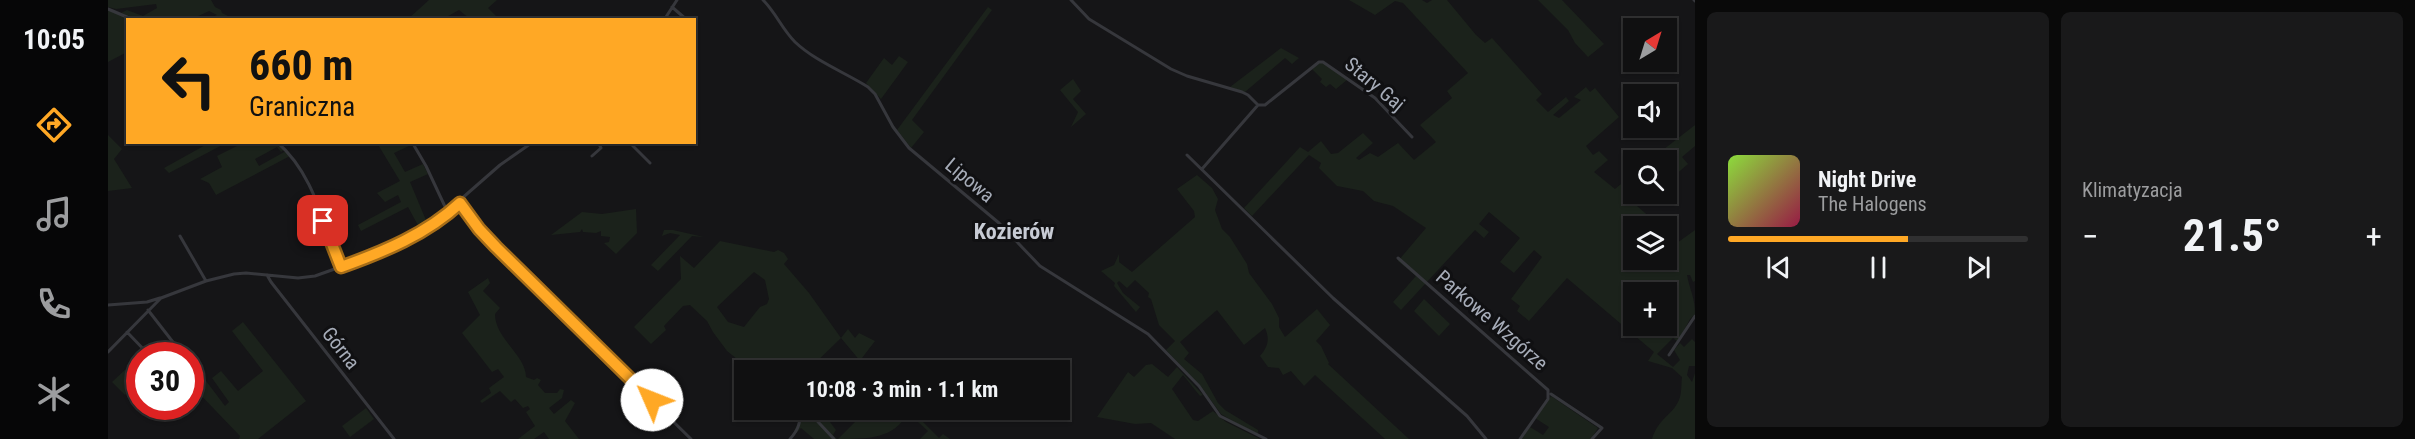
<!DOCTYPE html>
<html lang="pl">
<meta charset="utf-8">
<style>
body{margin:0;font-family:"Roboto Condensed",sans-serif;background:#19191a;color:#f1f3f6;height:100vh;display:flex;flex-direction:column;font-size:22px;white-space:nowrap}
*{box-sizing:border-box;margin:0}
p{font-size:20px;color:#9c9d9f}
.icon{flex:none;width:33px;height:33px;fill:none;stroke:currentColor;stroke-width:2;stroke-linecap:round;stroke-linejoin:round}
.map{position:relative;flex:1;overflow:hidden}
.panel{display:flex;flex-direction:column;gap:12px;padding:12px;background:#090909;width:720px}
.panel>*{flex:none}
.banner{position:absolute;left:18px;top:18px;width:570px;height:126px;border-radius:0px;box-shadow:0 2px 4px #0004,0 0 0 2px #303031;background:#ffa825;color:#111;overflow:hidden}
.needle{width:39px;rotate:38deg}
.controls{position:absolute;left:1515px;top:18px;display:grid;gap:12px}
.controls a{display:grid;place-items:center;width:54px;height:54px;border-radius:0px;background:#101011;box-shadow:0 2px 4px #0004,0 0 0 2px #303031;font-size:30px}
.speed{position:absolute;left:18px;top:342px;display:flex;gap:12px;font-size:30px;font-weight:700;text-align:center}
.speed>*{display:grid;place-content:center;width:78px;height:78px;border-radius:50%;background:#101011;box-shadow:0 2px 4px #0004,0 0 0 2px #303031;line-height:1}
.speed .limit{border:9px solid #d22;background:#fff;color:#111}
.pin{position:absolute;display:grid;place-items:center;width:51px;height:51px;color:#fff;margin:-26px;border-radius:12px;box-shadow:0 3px 9px #0006}
.me{position:absolute;width:66px;margin:-33px;rotate:314deg;stroke-linejoin:round;filter:drop-shadow(0 0 4px #0008)}
.turn{display:flex;align-items:center;gap:21px;height:126px;padding:0 24px;font-size:27px}
.turn .icon{width:78px;height:78px;stroke-width:2.5}
.turn b{display:block;font-size:42px;line-height:51px}
.big{font-size:45px;font-weight:700;line-height:1.1}
.panel .tile{flex:1;display:flex;flex-direction:column;justify-content:center;gap:9px;min-width:0;padding:0 21px;border-radius:9px;background:#19191a}
.song{display:flex;align-items:center;gap:18px}
.cover{width:72px;height:72px;border-radius:9px;background:linear-gradient(135deg,hsl(90 70% 55%),hsl(340 70% 35%))}
.played{height:6px;border-radius:3px;background:linear-gradient(90deg,#ffa825 60%,#303031 60%)}
.keys{display:flex;justify-content:space-around;direction:ltr}
.heat{display:flex;justify-content:space-between;align-items:center;font-size:33px;direction:ltr}
.panel .tiles{flex:1;display:grid;gap:12px;grid-template-columns:repeat(2,1fr)}
.trip{position:absolute;left:626px;top:360px;width:336px;height:60px;border-radius:0px;background:#101011;box-shadow:0 2px 4px #0004,0 0 0 2px #303031;font-weight:700;line-height:60px;text-align:center}
main{display:flex;flex:1;min-height:0}
.dock{display:flex;flex-direction:column;width:108px;justify-content:space-around;align-items:center;background:#060607;color:#9c9d9f}
.dock .icon{width:42px;height:42px}
.dock .selected{color:#ffa825}
.dock b{font-size:27px;color:#f1f3f6}
.map>svg:first-child{display:block}
.green{fill:#1b221b;fill-rule:evenodd}
.lines{fill:none;stroke-linecap:round;stroke-linejoin:round}
.minor{stroke:#36373c;stroke-width:3}
.route-casing{stroke:#a66d18;stroke-width:15}
.route{stroke:#ffa825;stroke-width:10}
.labels{text-anchor:middle;dominant-baseline:central;stroke-width:6;stroke-linejoin:round;paint-order:stroke}
.street-label{font-size:20px;fill:#a6acb8;stroke:#101012}
.quarter-label{font-size:22px;font-weight:bold;fill:#c7cbd4;stroke:#101012}
</style>
<main>
<nav class="dock">
<b>10:05</b>
<svg class="icon selected" aria-label="directions" viewBox="0 0 24 24"><path d="M12 3l9 9-9 9-9-9zM9 14v-3h6M13 9l2 2-2 2"/></svg>
<svg class="icon" aria-label="music" viewBox="0 0 24 24"><path d="M9 18V5l10-2v13"/><circle cx="6" cy="18" r="3"/><circle cx="16" cy="16" r="3"/></svg>
<svg class="icon" aria-label="phone" viewBox="0 0 24 24"><path d="M5 4h4l2 5-3 2q2 4 5 5l2-3 5 2v4C11 20 4 13 5 4z"/></svg>
<svg class="icon" aria-label="climate" viewBox="0 0 24 24"><path d="M12 3v18M4 7l16 10M4 17L20 7"/></svg>
</nav>
<div class="map">
<svg width="1587" height="439" viewBox="0 0 1587 439">
<rect width="100%" height="100%" fill="#151517"/>
<path class="green" d="M0 0H103L107 7 113 10 114 13 126 19H100L109 15 101 11 84 19H28L13 13 19 10 35 16 49 8 48 4 8 9 0 7Z
M321 0H389L380 8 388 16 387 19H362L351 10 335 19H300Z
M1241 0H1314L1319 3 1324 0H1339L1368 35 1377 43 1384 38 1434 94 1428 100 1440 112 1458 97 1461 101 1445 115 1451 118 1473 100 1466 97 1478 87 1482 92 1487 88 1511 117 1478 146 1485 155 1491 151 1500 160 1486 172 1507 189 1525 174 1526 194H1544L1529 206 1552 226H1526V260H1558L1559 232 1569 243 1587 230V281L1585 282 1582 275H1579C1582 291 1587 297 1587 314L1582 319 1570 342 1565 338 1549 354 1565 367 1572 360 1566 350 1572 343 1576 347 1584 339 1587 342V366H1581L1579 375 1584 382 1587 373V439H1544C1551 417 1564 416 1571 400 1574 393 1573 384 1574 377L1564 368 1540 361 1546 352 1459 278 1421 321 1409 311 1412 306 1403 299 1434 257 1426 250 1406 273 1392 262 1412 238 1381 212 1371 224 1381 232 1376 238 1367 230 1293 310 1285 302 1308 276 1290 261 1318 228 1285 206 1266 201 1255 191 1229 186 1211 168 1213 163 1201 155 1144 216 1136 208 1192 147 1200 152 1213 141 1223 154 1230 153 1255 133 1265 143 1248 158 1251 160 1262 153 1270 157 1290 143 1306 160 1328 142 1312 125 1344 98 1339 91 1360 73 1295 3 1287 1 1267 15ZM1526 292H1558V326H1526Z
M1430 0H1454L1496 44 1480 57 1467 43 1460 30Z
M880 7 884 10 804 120 816 132 803 148 789 130Z
M0 10 23 19 20 20 19 52 0 62Z
M1173 48 1191 58 1184 64 1177 58 1137 92 1122 87Z
M791 56 800 62 773 99 758 83 776 58 784 65Z
M1212 63H1216L1240 79 1228 89 1222 84 1218 87 1212 82 1214 79 1204 69Z
M965 79 973 91 965 99 978 114 963 127 970 112 952 90Z
M1587 125V146L1574 157 1580 164 1559 182 1558 160H1542Z
M0 135 14 149 6 159 24 188 0 191Z
M101 143H118L61 173 56 168Z
M135 143H167L176 150 173 152 169 147 147 159 151 166 178 151 182 156 108 195 101 183 92 179 114 167 109 156Z
M269 143H302L303 145 286 153 297 172 315 164 320 174 302 182 320 225 312 229 300 207 253 231 250 225 293 202 290 195 277 202 269 193 292 181Z
M1089 175 1104 188 1110 199 1107 210 1114 229 1122 237 1139 264 1141 273 1164 304 1171 318V327L1177 337 1209 309 1222 325 1208 341 1213 346 1221 363 1220 364 1301 439H1277L1207 375 1196 386 1183 371 1175 375 1171 368 1160 367 1152 356C1160 347 1162 339 1157 328L1136 345 1109 310 1072 342 1081 353 1076 359 1094 374 1110 403 1117 410 1150 430V436L1113 414 1093 387 1058 350 1067 341 1051 325 1043 299 1040 297 1041 293 1027 280 1019 288 1011 281 1009 283 1015 293 1032 307 1028 312 1006 286 1007 283 993 271 1006 265 1011 254V262L1024 272 1087 217 1086 211 1069 189Z
M528 209 529 233 508 254 496 243 501 242 502 237 493 236V231L488 233 475 232 474 229 472 232 443 235 474 212 494 214Z
M556 230H565L596 237 584 236 550 271 543 265 572 235 562 233 554 236Z
M612 241 666 252 670 250 676 253 680 259 676 264 701 293 733 338 740 329 747 338 751 333 767 341 754 358 766 370 758 368 733 338 700 370H643L619 351 605 332 599 321 582 305 575 306 556 326 558 330 543 344 526 327 573 279 572 256 586 268ZM646 272 657 280 661 299 659 304 652 307 636 327 620 322 609 307Z
M380 278 382 283 375 291 392 308 387 314C387 339 418 355 418 377L426 380 429 378 433 380 430 385 437 393H449L452 389 456 390 454 398 441 408 446 414 463 400 467 403 457 421 471 439H441L436 432 426 439H410L427 426 418 412 422 409 420 406 415 408 407 399 403 402 392 391 374 403 372 401 383 393 381 388 396 377 390 369 384 372 354 333 372 315 360 292Z
M1316 299 1342 324 1331 336 1306 311Z
M135 322 198 401 150 439H131L132 436 83 385V361L117 406 121 402 104 378 113 371 130 391 155 371 124 331Z
M1044 364 1060 377 1069 367 1095 395 1092 396 1075 375 1064 389 1085 420 1090 421 1105 411 1118 422 1152 439H1067L1043 423 1027 424 989 417 1020 372 1026 377 1038 365Z
M19 368 31 381 17 395 4 382Z
M1443 396 1490 428 1483 439H1413L1422 427 1435 435 1441 427 1427 418Z
M258 408 266 419 242 437 234 426Z
M678 410H699L704 416 713 410 728 430 725 435 729 439H706L693 428 683 439 690 422Z
M759 410H813L811 418 831 438 835 434 842 439H812L820 431 800 413C786 439 760 439 730 439Z"/>
<g class="lines">
<path class="minor" d="M655 0C668 13 674 29 687 42 707 61 736 72 760 87L767 94 785 127 801 148 891 223 932 266 1040 334 1091 386 1112 416 1158 439
M963 0 981 19 1063 69 1079 76 1134 92 1140 95 1150 105
M1586 0 1587 1
M564 7 579 20
M0 9 26 20
M556 20 569 0
M586 26H587
M1150 105H1157L1211 62H1215L1267 98 1304 137
M169 142C206 174 215 224 233 267
M304 142 318 166 340 213
M521 142 542 163
M1079 155 1225 298 1359 416 1378 439
M484 156 493 148 490 142
M1094 169 1150 105
M352 203 371 229 388 247 583 439
M72 236 98 281
M1290 258 1440 390V399L1412 439
M159 275 163 282 286 439
M0 305 39 302 52 298
M40 310 75 355
M19 332 42 356
M0 352 53 298 98 281 126 274 138 273 190 278 207 276 260 257 328 221 392 165 425 142
M1561 355 1587 316
M1443 394 1494 428 1484 439
M699 410 726 439
M682 439C690 430 694 422 690 410"/>
</g>
<g class="lines">
<g class="route-casing">
<path id="route" d="M215 221 233 267C275 252 319 234 352 203L371 229 388 247 544 400"/>
</g>
<use href="#route" class="route"/>
</g>
<g class="labels">
<g class="street-label">
<text transform="translate(1267 84) rotate(40)">Stary Gaj</text>
<text transform="translate(862 180) rotate(40)">Lipowa</text>
<text transform="translate(1384 320) rotate(41)">Parkowe Wzgórze</text>
<text transform="translate(233 348) rotate(52)">Górna</text>
</g>
<g class="quarter-label">
<text x="906" y="231">Kozierów</text>
</g>
</g>
</svg>
<div class="controls">
<a><svg class="needle" viewBox="-14 -14 28 28"><path d="M0-13l5 13h-10z" fill="#e53935"/><path d="M0 13l5-13h-10z" fill="#9c9d9f"/></svg></a>
<a><svg class="icon" aria-label="sound" viewBox="0 0 24 24"><path d="M4 9h4l5-4v14l-5-4H4zM17 9q2 3 0 6"/></svg></a>
<a><svg class="icon" aria-label="search" viewBox="0 0 24 24"><circle cx="10" cy="10" r="6"/><path d="M15 15l6 6"/></svg></a>
<a><svg class="icon" aria-label="layers" viewBox="0 0 24 24"><path d="M12 4l9 5-9 5-9-5zM3 14l9 5 9-5"/></svg></a>
<a>+</a>
</div>
<div class="speed"><div class="limit">30</div></div>
<div class="pin" style="left:215px;top:221px;background:#d93025"><svg class="icon" aria-label="arrive" viewBox="0 0 24 24"><path d="M6 21V4h12l-3 4 3 4H6"/></svg></div>
<svg class="me" style="left:544px;top:400px" viewBox="-20 -20 40 40"><circle r="19" fill="#fff"/><path d="M0-13L10 11 0 6-10 11z" fill="#ffa825"/></svg>
<div class="trip">10:08 · 3 min · 1.1 km</div>
<div class="banner">
<div class="turn"><svg class="icon" aria-label="left" viewBox="0 0 24 24"><path d="M17 20v-9H6M10 6l-5 5 5 5"/></svg><div><b>660 m</b>Graniczna</div></div>
</div>
</div>
<section class="panel">
<div class="tiles">
<div class="tile">
<div class="song"><i class="cover"></i><div><b>Night Drive</b><p>The Halogens</p></div></div>
<div class="played"></div>
<div class="keys"><svg class="icon" aria-label="previous" viewBox="0 0 24 24"><path d="M18 5L8 12l10 7zM5 5v14"/></svg><svg class="icon" aria-label="pause" viewBox="0 0 24 24"><path d="M8 5v14M16 5v14"/></svg><svg class="icon" aria-label="next" viewBox="0 0 24 24"><path d="M6 5l10 7-10 7zM19 5v14"/></svg></div>
</div>
<div class="tile"><p>Klimatyzacja</p>
<div class="heat"><a>−</a><b class="big">21.5°</b><a>+</a></div>
</div>
</div>
</section>
</main>
